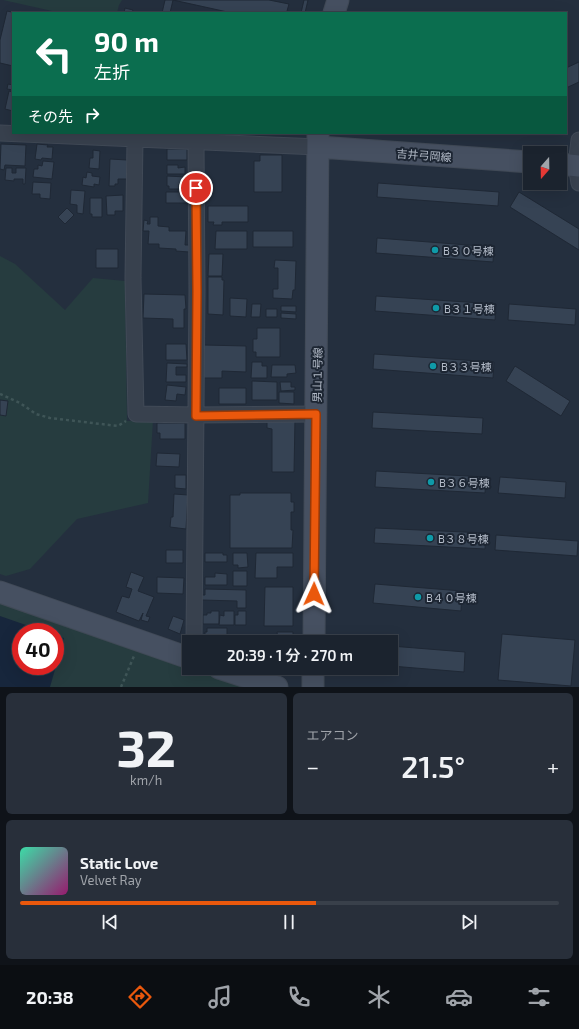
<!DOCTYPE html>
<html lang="ja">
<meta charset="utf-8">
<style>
body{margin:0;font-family:"Exo 2","Noto Sans JP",sans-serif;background:#282f3a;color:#f1f3f6;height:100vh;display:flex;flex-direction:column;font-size:15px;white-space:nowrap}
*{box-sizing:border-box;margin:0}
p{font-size:13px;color:#a0a4aa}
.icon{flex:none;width:22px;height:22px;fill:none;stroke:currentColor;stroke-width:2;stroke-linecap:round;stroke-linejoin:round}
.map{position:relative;height:687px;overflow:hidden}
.panel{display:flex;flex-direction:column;gap:6px;padding:6px;background:#0f1319;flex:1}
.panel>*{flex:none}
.hud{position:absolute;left:12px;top:12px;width:555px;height:122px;border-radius:0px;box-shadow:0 4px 16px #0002,0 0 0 1px #39404a;background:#0b6e4f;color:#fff;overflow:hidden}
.needle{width:26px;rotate:200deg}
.tools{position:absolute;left:523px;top:146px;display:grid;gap:8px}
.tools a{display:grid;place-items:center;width:44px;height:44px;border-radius:0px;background:#1b232e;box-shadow:0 4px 16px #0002,0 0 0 1px #39404a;font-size:20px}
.speed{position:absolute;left:12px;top:623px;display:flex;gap:8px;font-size:20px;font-weight:700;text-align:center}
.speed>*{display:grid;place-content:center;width:52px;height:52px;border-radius:50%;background:#1b232e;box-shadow:0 4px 16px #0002,0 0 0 1px #39404a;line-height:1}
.speed .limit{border:6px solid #d22;background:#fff;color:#111}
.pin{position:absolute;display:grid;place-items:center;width:34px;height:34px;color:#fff;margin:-17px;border:2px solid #fff;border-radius:50%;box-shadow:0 1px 4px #0007}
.me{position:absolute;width:44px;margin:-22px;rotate:1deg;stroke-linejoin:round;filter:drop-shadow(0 0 3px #0008)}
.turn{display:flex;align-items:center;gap:14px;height:84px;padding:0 16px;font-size:18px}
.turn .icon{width:52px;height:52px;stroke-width:2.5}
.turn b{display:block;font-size:28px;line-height:34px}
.then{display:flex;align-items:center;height:38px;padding:0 16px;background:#0003;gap:8px;font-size:15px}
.big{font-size:30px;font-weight:600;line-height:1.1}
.panel .card{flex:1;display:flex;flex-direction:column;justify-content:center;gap:6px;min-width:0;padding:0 14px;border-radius:6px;background:#282f3a}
.panel .dial{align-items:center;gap:0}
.dial b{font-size:52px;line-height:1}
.song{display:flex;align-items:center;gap:12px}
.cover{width:48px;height:48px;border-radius:6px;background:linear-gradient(135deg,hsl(160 70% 55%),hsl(320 70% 35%))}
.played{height:4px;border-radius:2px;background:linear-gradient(90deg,#ea580c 55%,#39404a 55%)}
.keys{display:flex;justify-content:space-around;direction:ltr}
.heat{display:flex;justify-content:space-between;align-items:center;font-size:22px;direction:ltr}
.panel .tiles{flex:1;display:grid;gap:6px;grid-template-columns:1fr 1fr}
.card:last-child{grid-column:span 2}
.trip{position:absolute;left:182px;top:635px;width:216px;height:40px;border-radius:0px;background:#1b232e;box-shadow:0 4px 16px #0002,0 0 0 1px #39404a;font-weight:600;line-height:40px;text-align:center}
.tabs{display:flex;height:64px;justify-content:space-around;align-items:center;background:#0b0e12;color:#a0a4aa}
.tabs .icon{width:28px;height:28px}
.tabs .selected{color:#ea580c}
.tabs b{font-size:18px;color:#f1f3f6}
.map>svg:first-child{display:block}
.green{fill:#263c3f;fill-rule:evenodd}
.water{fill:#17263c}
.building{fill:#364354;stroke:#1f2835}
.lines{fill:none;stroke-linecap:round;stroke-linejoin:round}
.street-casing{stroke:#414a57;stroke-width:17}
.secondary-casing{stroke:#414a57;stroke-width:23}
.path{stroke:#3f5557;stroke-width:2.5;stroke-dasharray:3 3;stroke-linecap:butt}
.street{stroke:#38414e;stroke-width:15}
.secondary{stroke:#465061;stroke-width:21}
.route-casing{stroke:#983908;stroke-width:10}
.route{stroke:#ea580c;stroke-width:7}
.culture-dot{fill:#0f9aa8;stroke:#1d2633;stroke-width:1.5}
.labels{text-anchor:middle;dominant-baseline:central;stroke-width:4;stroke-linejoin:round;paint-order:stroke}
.street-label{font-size:11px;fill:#b4bcc9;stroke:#1d2633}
.poi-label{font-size:11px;fill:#b4bcc9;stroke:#1d2633;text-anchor:start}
</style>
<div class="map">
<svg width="579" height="687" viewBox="0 0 579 687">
<rect width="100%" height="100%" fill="#242f3e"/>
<path class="green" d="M3 0H122L119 5 117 13H61Z
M0 256 15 264 65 310 93 278 125 281 127 421 153 420 148 503 77 519 30 569 6 576 0 574Z
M0 599 189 668H195L249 687H0ZM21 632H55V666H21Z"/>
<path class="water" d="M0 616 46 632H21V666H55V635L64 638 50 687H0Z"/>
<path class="building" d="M165 0H173L170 13H162Z
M173 0H269L289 4 287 11 293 12 232 13Z
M304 0H308L305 13H301Z
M125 8 133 10 132 13H124Z
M7 11 16 13H13V66L0 63V40Z
M579 62V82L566 88V68Z
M8 84 13 85V90L7 89Z
M9 91 13 92V111L5 109Z
M1 144 26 145 25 166 5 165 4 170 0 169Z
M37 144 48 145 47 147H53L52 159 42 158 41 160 35 159Z
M167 149H187V160H167Z
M93 150 100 151 99 169 89 168 90 158H93Z
M260 155H282V192H254V161H260Z
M110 159 127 160V179H118V184H115V186H109Z
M43 161 54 162 52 179 33 177 34 169H38V165L42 166Z
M167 165H178V168L185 167V174H167Z
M6 168H12V173H16V168H26L25 184H23V179H14V181L5 180Z
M87 172 92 173V176L100 177 99 185 94 184V187L82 185 83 177 86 178Z
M167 176 186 177 185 184H179V189H169V186H167Z
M33 182 51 183 50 199 40 198V194H32Z
M378 183 499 192 498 206 377 197Z
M71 190 85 191 83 214 77 213V205L70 204Z
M166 192H181V196H189V203H166Z
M519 192 579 229V250L510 207Z
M123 195V211H115V215H107L106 196Z
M90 198H102V217H92V214H90Z
M208 206H248V222H222V225H213L214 222H208Z
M67 208 74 215 65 224 58 217Z
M150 217H158V226L169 227V231H186L185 245H189V252L176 251V249L159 248V244H148L149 231H143L144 220 148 221 147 224H150Z
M216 231H247V249H215Z
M253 231H293V247H253Z
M377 238 494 247 493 262 376 253Z
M96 249H118V268H96Z
M209 254H223L222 276H208Z
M275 260 296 261 295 290H293L292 299 273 298V289H278V268H274Z
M208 277H222V280H224L223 315 208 314Z
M144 294 185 295 186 309H184V328H173V319L143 318Z
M376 296 496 304 495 320 375 311Z
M230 298 247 299 246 317 230 316Z
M252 304H261L260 317H251Z
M509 304 576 309 575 325 508 320Z
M281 306H296V312L281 311Z
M266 309H277V317H266Z
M281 313 296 314V319L281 318Z
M257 328H280V357H256V352H253V339H257Z
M166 344H186L187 360H166Z
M204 345 246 346V372L222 371V378H203Z
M374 354 494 362 493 378 373 369Z
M252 362H262V366H267V378H251Z
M167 363 187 364V367H176V375H186V382H166Z
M272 365H295L296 373 287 374V377H271Z
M515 366 570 401 561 416 506 381Z
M252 381 277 382V400H252Z
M280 382H291V387H295V390L281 391Z
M167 385 186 387 185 395 177 394 176 401 165 400Z
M219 388H246V404H219Z
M279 392H294V404L279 403Z
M0 400 8 401 6 416 0 415Z
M373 412 483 418 482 434 372 428Z
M295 419 294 472H272V429L267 428V421Z
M157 423H185V439H160V433H157Z
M157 453 180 454 179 467 156 466Z
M376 471 486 477 485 493 375 487Z
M175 475H186V489L175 488Z
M500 477 566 482 565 498 498 493Z
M240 493H291V502H294V512H291V530H293L292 548H230V495H240Z
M174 494 188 495 186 529 170 527 171 517H173Z
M375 528 486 533 485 549 374 543Z
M496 535 578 541 577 556 495 550Z
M166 550H183V563H166Z
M205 553H223V555H227V562H205Z
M233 553H247L248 567 238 568V565H233Z
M256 553H293V567H277V578H255Z
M233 571H247V586H233Z
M131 572 144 577 138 591 154 597 146 616 150 617 148 622 141 620 143 613 139 621 116 612 122 596 129 598 132 589 126 587Z
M215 573 227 574V585H205V577H215Z
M157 577 184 578 183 594 157 593Z
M375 584 462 591 461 611 373 603Z
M265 587H293V626H264Z
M205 589 246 590V608H237V601L202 600V595H205Z
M211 611H219V624H203V615H207V613H211Z
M224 611H234V625H219L220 615 224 616Z
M238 611H246V625H235V615H238Z
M173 616 184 620 180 634 168 629Z
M207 628H227V642H205V632H207Z
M277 632H293V637H287V640H278Z
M502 634 575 640 571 686 498 680Z
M391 646 465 652 464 672 391 666Z"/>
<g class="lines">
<g class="street-casing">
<path id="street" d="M0 133 319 147
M135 139 133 278 136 414 195 415 316 414
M579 140 576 165 579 183
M194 642 197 291 196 143"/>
</g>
<g class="secondary-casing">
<path id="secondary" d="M334 13 338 0
M319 147 530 162
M560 164 579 166
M0 592 189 658
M314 642 318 133
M219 668 277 687
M313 687V668"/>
</g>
<path class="path" d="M0 394 20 403 36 414 50 418 118 426 126 421
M121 687 134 656"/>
<use href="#street" class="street"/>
<use href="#secondary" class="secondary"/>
</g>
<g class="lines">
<g class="route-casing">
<path id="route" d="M196 188 197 291 196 416 316 414 314 594"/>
</g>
<use href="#route" class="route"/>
</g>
<g class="culture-dot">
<circle cx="435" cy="250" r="4"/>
<circle cx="436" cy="308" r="4"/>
<circle cx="433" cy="366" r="4"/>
<circle cx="431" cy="482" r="4"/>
<circle cx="430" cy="538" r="4"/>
<circle cx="418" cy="597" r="4"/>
</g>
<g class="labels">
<g class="street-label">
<text transform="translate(424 155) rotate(4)">吉井弓岡線</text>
<text transform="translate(317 375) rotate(-89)">男山１号線</text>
</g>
<g class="poi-label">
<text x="443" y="250">B３０号棟</text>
<text x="444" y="308">B３１号棟</text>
<text x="441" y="366">B３３号棟</text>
<text x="439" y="482">B３６号棟</text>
<text x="438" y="538">B３８号棟</text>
<text x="426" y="597">B４０号棟</text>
</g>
</g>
</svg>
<div class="tools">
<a><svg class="needle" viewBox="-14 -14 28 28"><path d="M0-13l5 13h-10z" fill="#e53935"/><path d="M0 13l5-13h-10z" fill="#a0a4aa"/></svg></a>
</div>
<div class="speed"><div class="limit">40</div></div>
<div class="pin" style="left:196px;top:188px;background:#d93025"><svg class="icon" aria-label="arrive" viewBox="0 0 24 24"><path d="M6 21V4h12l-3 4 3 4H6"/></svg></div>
<svg class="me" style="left:314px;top:594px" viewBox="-20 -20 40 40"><path d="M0-17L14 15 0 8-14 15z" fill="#ea580c" stroke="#fff" stroke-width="4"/></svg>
<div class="trip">20:39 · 1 分 · 270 m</div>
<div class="hud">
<div class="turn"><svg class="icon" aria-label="left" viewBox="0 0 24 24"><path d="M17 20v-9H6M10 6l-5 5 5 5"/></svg><div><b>90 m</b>左折</div></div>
<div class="then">その先<svg class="icon" aria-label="right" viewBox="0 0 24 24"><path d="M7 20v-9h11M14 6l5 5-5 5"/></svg></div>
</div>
</div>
<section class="panel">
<div class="tiles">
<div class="card dial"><b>32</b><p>km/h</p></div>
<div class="card"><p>エアコン</p>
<div class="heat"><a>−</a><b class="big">21.5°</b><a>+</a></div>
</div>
<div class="card">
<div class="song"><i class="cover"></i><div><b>Static Love</b><p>Velvet Ray</p></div></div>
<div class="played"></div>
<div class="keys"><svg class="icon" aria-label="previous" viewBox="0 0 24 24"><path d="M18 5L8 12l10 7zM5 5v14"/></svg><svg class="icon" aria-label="pause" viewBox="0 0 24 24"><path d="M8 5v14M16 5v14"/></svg><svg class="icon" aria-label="next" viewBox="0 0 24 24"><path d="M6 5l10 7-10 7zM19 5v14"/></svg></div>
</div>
</div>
</section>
<nav class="tabs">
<b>20:38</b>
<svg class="icon selected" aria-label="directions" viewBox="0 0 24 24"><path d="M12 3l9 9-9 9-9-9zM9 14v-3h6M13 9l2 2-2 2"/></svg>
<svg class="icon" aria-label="music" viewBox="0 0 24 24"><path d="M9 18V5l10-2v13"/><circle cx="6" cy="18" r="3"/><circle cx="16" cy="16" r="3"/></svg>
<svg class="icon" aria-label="phone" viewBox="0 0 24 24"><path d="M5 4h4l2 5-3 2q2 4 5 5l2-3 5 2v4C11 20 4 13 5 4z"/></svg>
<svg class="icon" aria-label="climate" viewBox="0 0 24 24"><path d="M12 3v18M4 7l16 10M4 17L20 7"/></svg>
<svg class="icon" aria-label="car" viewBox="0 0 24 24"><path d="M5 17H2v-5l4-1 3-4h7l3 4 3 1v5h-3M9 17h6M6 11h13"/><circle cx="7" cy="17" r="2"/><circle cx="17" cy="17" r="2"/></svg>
<svg class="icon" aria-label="filters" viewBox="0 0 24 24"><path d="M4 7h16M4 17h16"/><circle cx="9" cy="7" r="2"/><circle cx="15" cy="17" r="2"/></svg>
</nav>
